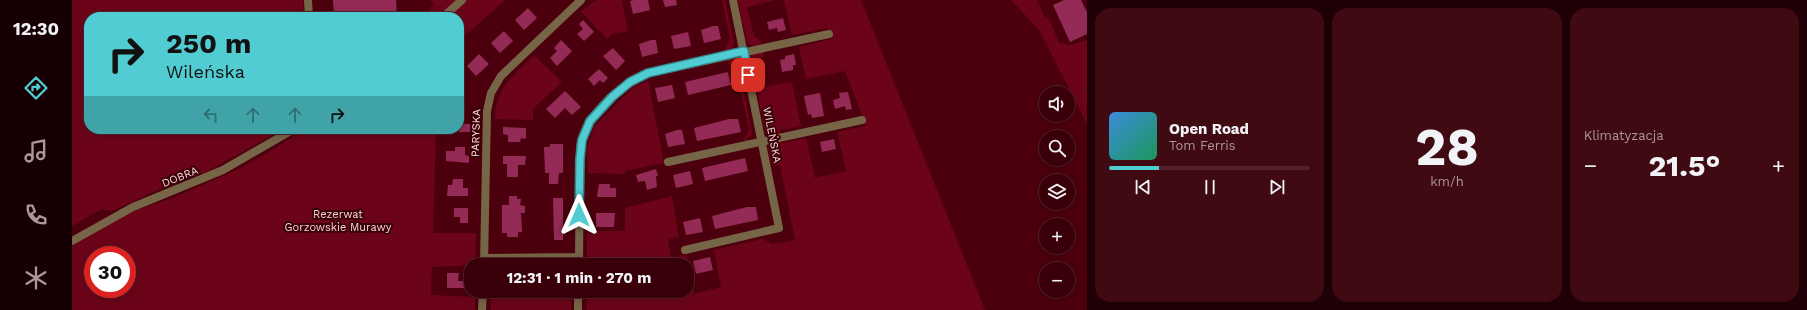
<!DOCTYPE html>
<html lang="pl">
<meta charset="utf-8">
<style>
body{margin:0;font-family:"Work Sans",sans-serif;background:#400a13;color:#f1f3f6;height:100vh;display:flex;flex-direction:column;font-size:15px;white-space:nowrap}
*{box-sizing:border-box;margin:0}
p{font-size:13px;color:#ab979c}
.icon{flex:none;width:22px;height:22px;fill:none;stroke:currentColor;stroke-width:2;stroke-linecap:round;stroke-linejoin:round}
.map{position:relative;flex:1;overflow:hidden}
.details{display:flex;flex-direction:column;gap:8px;padding:8px;background:#1f0006;width:720px}
.details>*{flex:none}
.guide{position:absolute;left:12px;top:12px;width:380px;height:122px;border-radius:16px;box-shadow:0 2px 10px #0003,0 0 0 1px #53222b;background:#51ccd2;color:#111;overflow:hidden}
.buttons{position:absolute;left:967px;top:86px;display:grid;gap:8px}
.buttons a{display:grid;place-items:center;width:36px;height:36px;border-radius:50%;background:#39000a;box-shadow:0 2px 10px #0003,0 0 0 1px #53222b;font-size:20px}
.speed{position:absolute;left:12px;top:246px;display:flex;gap:8px;font-size:20px;font-weight:700;text-align:center}
.speed>*{display:grid;place-content:center;width:52px;height:52px;border-radius:50%;background:#39000a;box-shadow:0 2px 10px #0003,0 0 0 1px #53222b;line-height:1}
.speed .limit{border:6px solid #d22;background:#fff;color:#111}
.pin{position:absolute;display:grid;place-items:center;width:34px;height:34px;color:#fff;margin:-17px;border-radius:8px;box-shadow:0 2px 6px #0006}
.me{position:absolute;width:44px;margin:-22px;rotate:0deg;stroke-linejoin:round;filter:drop-shadow(0 0 3px #0008)}
.turn{display:flex;align-items:center;gap:14px;height:84px;padding:0 16px;font-size:18px}
.turn .icon{width:52px;height:52px;stroke-width:2.5}
.turn b{display:block;font-size:28px;line-height:34px}
.lanes{display:flex;align-items:center;height:38px;padding:0 16px;background:#0003;justify-content:center;gap:20px;direction:ltr}
.lanes .off{opacity:.35}
.big{font-size:30px;font-weight:700;line-height:1.1}
.details .widget{flex:1;display:flex;flex-direction:column;justify-content:center;gap:6px;min-width:0;padding:0 14px;border-radius:16px;background:#400a13}
.details .dial{align-items:center;gap:0}
.dial b{font-size:52px;line-height:1}
.song{display:flex;align-items:center;gap:12px}
.cover{width:48px;height:48px;border-radius:6px;background:linear-gradient(135deg,hsl(210 70% 55%),hsl(150 70% 35%))}
.played{height:4px;border-radius:2px;background:linear-gradient(90deg,#51ccd2 25%,#53222b 25%)}
.keys{display:flex;justify-content:space-around;direction:ltr}
.heat{display:flex;justify-content:space-between;align-items:center;font-size:22px;direction:ltr}
.details .tiles{flex:1;display:grid;gap:8px;grid-template-columns:repeat(3,1fr)}
.trip{position:absolute;left:392px;top:258px;width:230px;height:40px;border-radius:16px;background:#39000a;box-shadow:0 2px 10px #0003,0 0 0 1px #53222b;font-weight:700;line-height:40px;text-align:center}
main{display:flex;flex:1;min-height:0}
.tab-bar{display:flex;flex-direction:column;width:72px;justify-content:space-around;align-items:center;background:#170004;color:#ab979c}
.tab-bar .icon{width:28px;height:28px}
.tab-bar .on{color:#51ccd2}
.tab-bar b{font-size:18px;color:#f1f3f6}
.map>svg:first-child{display:block}
.green{fill:#6c0419;fill-rule:evenodd}
.building{fill:#942b56}
.lines{fill:none;stroke-linecap:round;stroke-linejoin:round}
.minor{stroke:#776547;stroke-width:8}
.route-casing{stroke:#358588;stroke-width:10}
.route{stroke:#51ccd2;stroke-width:7}
.labels{text-anchor:middle;dominant-baseline:central;stroke-width:4;stroke-linejoin:round;paint-order:stroke}
.street-label{font-size:11px;fill:#fbdddc;stroke:#3a0109}
.park-label{font-size:11px;fill:#f5d5d5;stroke:#3a0109}
</style>
<main>
<nav class="tab-bar">
<b>12:30</b>
<svg class="icon on" aria-label="directions" viewBox="0 0 24 24"><path d="M12 3l9 9-9 9-9-9zM9 14v-3h6M13 9l2 2-2 2"/></svg>
<svg class="icon" aria-label="music" viewBox="0 0 24 24"><path d="M9 18V5l10-2v13"/><circle cx="6" cy="18" r="3"/><circle cx="16" cy="16" r="3"/></svg>
<svg class="icon" aria-label="phone" viewBox="0 0 24 24"><path d="M5 4h4l2 5-3 2q2 4 5 5l2-3 5 2v4C11 20 4 13 5 4z"/></svg>
<svg class="icon" aria-label="climate" viewBox="0 0 24 24"><path d="M12 3v18M4 7l16 10M4 17L20 7"/></svg>
</nav>
<div class="map">
<svg width="1015" height="310" viewBox="0 0 1015 310">
<rect width="100%" height="100%" fill="#4c000d"/>
<path class="green" d="M0 0H231L232 17H17V129H212L132 173 92 187 47 208 39 211 30 209 0 226Z
M358 0H433L387 41V17H349L362 5Z
M525 0H550L556 31 540 34 535 39 509 11Z
M650 0H653L662 44 659 51 654 52V47L658 39Z
M666 0H704L675 7 682 36 689 41 690 45 682 46 675 43Z
M712 0H789L913 310H515V291H615V265H515V231H553V208L600 196 607 237 596 239 599 258 615 255 622 294 649 287 642 250 691 239 700 244 723 240 708 165 700 166 696 148 700 142 709 139 710 143 734 138 743 178 774 171 765 132 794 126 773 71 734 79 727 47 760 39 756 28 720 35Z
M939 0H965L972 16 977 18 987 43 998 45 1015 40V124L967 30Z
M691 50 692 54 687 62 692 87 720 82 729 126 708 130V134L697 135 693 132 679 59 680 54Z
M462 55 490 82 461 109V120L423 119C424 87 441 76 462 55Z
M660 57 661 60 666 63 680 133 678 137 675 138 676 141 673 142 672 138 677 130 664 68 656 63V58Z
M576 81 592 163 553 171V174L516 173 515 149 522 127 561 87Z
M231 129H364L361 233H404L403 265 360 267 359 295 403 297V310H0V246L62 211 98 199 169 168 205 147ZM21 255H55V289H21Z
M419 291H499V310H419Z"/>
<path class="building" d="M261 0H324L325 17H262Z
M562 0H576L578 10 561 14 558 1Z
M591 0H604L605 5 593 7Z
M992 0H1009L1015 12V34L998 42 981 5Z
M456 8 465 18 452 30 443 20Z
M711 18 714 30 706 32 705 28 697 30 695 22Z
M511 20 522 32 512 41 505 34 511 29 507 24Z
M641 26H646L649 39 632 43 629 30Z
M432 31 441 41 428 53 419 43Z
M616 32 619 46 602 49 599 36Z
M489 40 500 51 485 66 478 58 485 51 482 48Z
M579 40H584L586 53 570 57 567 44Z
M541 48 553 61 544 70 531 56Z
M407 54 417 64 404 76 395 66Z
M722 54 724 65H721V70L710 72 708 60 713 59V56Z
M527 69 536 78 531 83 528 80 522 86 516 79Z
M656 72 659 85 616 95 613 82Z
M600 85 603 98 586 102 583 88Z
M493 91 509 107 500 115 493 108 483 118 474 109Z
M776 92 780 109 774 110 773 106 763 109 761 100 768 98 767 93Z
M748 93 752 116 740 118 739 114 736 115 732 96Z
M657 119H666L669 132 625 141 622 128Z
M387 124H398V132H387Z
M431 127 454 128V139L449 138 448 142H436V135L431 134Z
M605 130H610L613 144 596 147 593 134Z
M762 139 764 149 750 152 748 142Z
M478 144H491V173H487L486 184H477V173H473L472 147H478Z
M383 147H393V155L397 156V163L374 161V151H383Z
M431 156H454L453 165H446V177H435V164H431Z
M673 158 676 171 633 181 630 168Z
M584 169 586 176H584L585 187 575 190 573 181 566 182 564 175Z
M618 171 621 184 604 188 601 175Z
M381 179H391V188H396V196H375L376 185H380Z
M527 184H538V188H544V197H525Z
M437 196H445V199H449L448 205 453 206V213H449L450 232H446V237H435V233H430V205H437Z
M481 198H491V240H482Z
M675 207H684L686 220 643 229 640 216Z
M382 208H396V223H388V217H382Z
M524 213H543L542 227H524Z
M628 218 631 232 614 235 611 222Z
M638 257 641 270 624 274 621 261Z
M375 273H387L386 281H394V288H375Z"/>
<g class="lines">
<path class="minor" d="M236 0 237 17
M371 17 390 0
M596 162 790 120
M0 241 61 207 151 170 222 129
M613 250 707 228 661 0
M412 258 507 257
M412 265 415 111 419 93 429 76 509 0
M507 265 508 146C515 114 550 81 581 72L757 34
M410 310 411 291
M506 310V291"/>
</g>
<g class="lines">
<g class="route-casing">
<path id="route" d="M507 215 508 159 510 140 518 121 540 97 558 82 576 73 672 51 676 75"/>
</g>
<use href="#route" class="route"/>
</g>
<g class="labels">
<g class="street-label">
<text transform="translate(404 133) rotate(-88)">PARYSKA</text>
<text transform="translate(700 135) rotate(79)">WILEŃSKA</text>
<text transform="translate(108 177) rotate(-22)">DOBRA</text>
</g>
<g class="park-label">
<text x="266" y="214">Rezerwat<tspan x="266" dy="13">Gorzowskie Murawy</tspan></text>
</g>
</g>
</svg>
<div class="buttons">
<a><svg class="icon" aria-label="sound" viewBox="0 0 24 24"><path d="M4 9h4l5-4v14l-5-4H4zM17 9q2 3 0 6"/></svg></a>
<a><svg class="icon" aria-label="search" viewBox="0 0 24 24"><circle cx="10" cy="10" r="6"/><path d="M15 15l6 6"/></svg></a>
<a><svg class="icon" aria-label="layers" viewBox="0 0 24 24"><path d="M12 4l9 5-9 5-9-5zM3 14l9 5 9-5"/></svg></a>
<a>+</a>
<a>−</a>
</div>
<div class="speed"><div class="limit">30</div></div>
<div class="pin" style="left:676px;top:75px;background:#d93025"><svg class="icon" aria-label="arrive" viewBox="0 0 24 24"><path d="M6 21V4h12l-3 4 3 4H6"/></svg></div>
<svg class="me" style="left:507px;top:215px" viewBox="-20 -20 40 40"><path d="M0-17L14 15 0 8-14 15z" fill="#51ccd2" stroke="#fff" stroke-width="4"/></svg>
<div class="trip">12:31 · 1 min · 270 m</div>
<div class="guide">
<div class="turn"><svg class="icon" aria-label="right" viewBox="0 0 24 24"><path d="M7 20v-9h11M14 6l5 5-5 5"/></svg><div><b>250 m</b>Wileńska</div></div>
<div class="lanes"><svg class="icon off" aria-label="left" viewBox="0 0 24 24"><path d="M17 20v-9H6M10 6l-5 5 5 5"/></svg><svg class="icon off" aria-label="ahead" viewBox="0 0 24 24"><path d="M12 20V5M6 11l6-6 6 6"/></svg><svg class="icon off" aria-label="ahead" viewBox="0 0 24 24"><path d="M12 20V5M6 11l6-6 6 6"/></svg><svg class="icon" aria-label="right" viewBox="0 0 24 24"><path d="M7 20v-9h11M14 6l5 5-5 5"/></svg></div>
</div>
</div>
<section class="details">
<div class="tiles">
<div class="widget">
<div class="song"><i class="cover"></i><div><b>Open Road</b><p>Tom Ferris</p></div></div>
<div class="played"></div>
<div class="keys"><svg class="icon" aria-label="previous" viewBox="0 0 24 24"><path d="M18 5L8 12l10 7zM5 5v14"/></svg><svg class="icon" aria-label="pause" viewBox="0 0 24 24"><path d="M8 5v14M16 5v14"/></svg><svg class="icon" aria-label="next" viewBox="0 0 24 24"><path d="M6 5l10 7-10 7zM19 5v14"/></svg></div>
</div>
<div class="widget dial"><b>28</b><p>km/h</p></div>
<div class="widget"><p>Klimatyzacja</p>
<div class="heat"><a>−</a><b class="big">21.5°</b><a>+</a></div>
</div>
</div>
</section>
</main>
